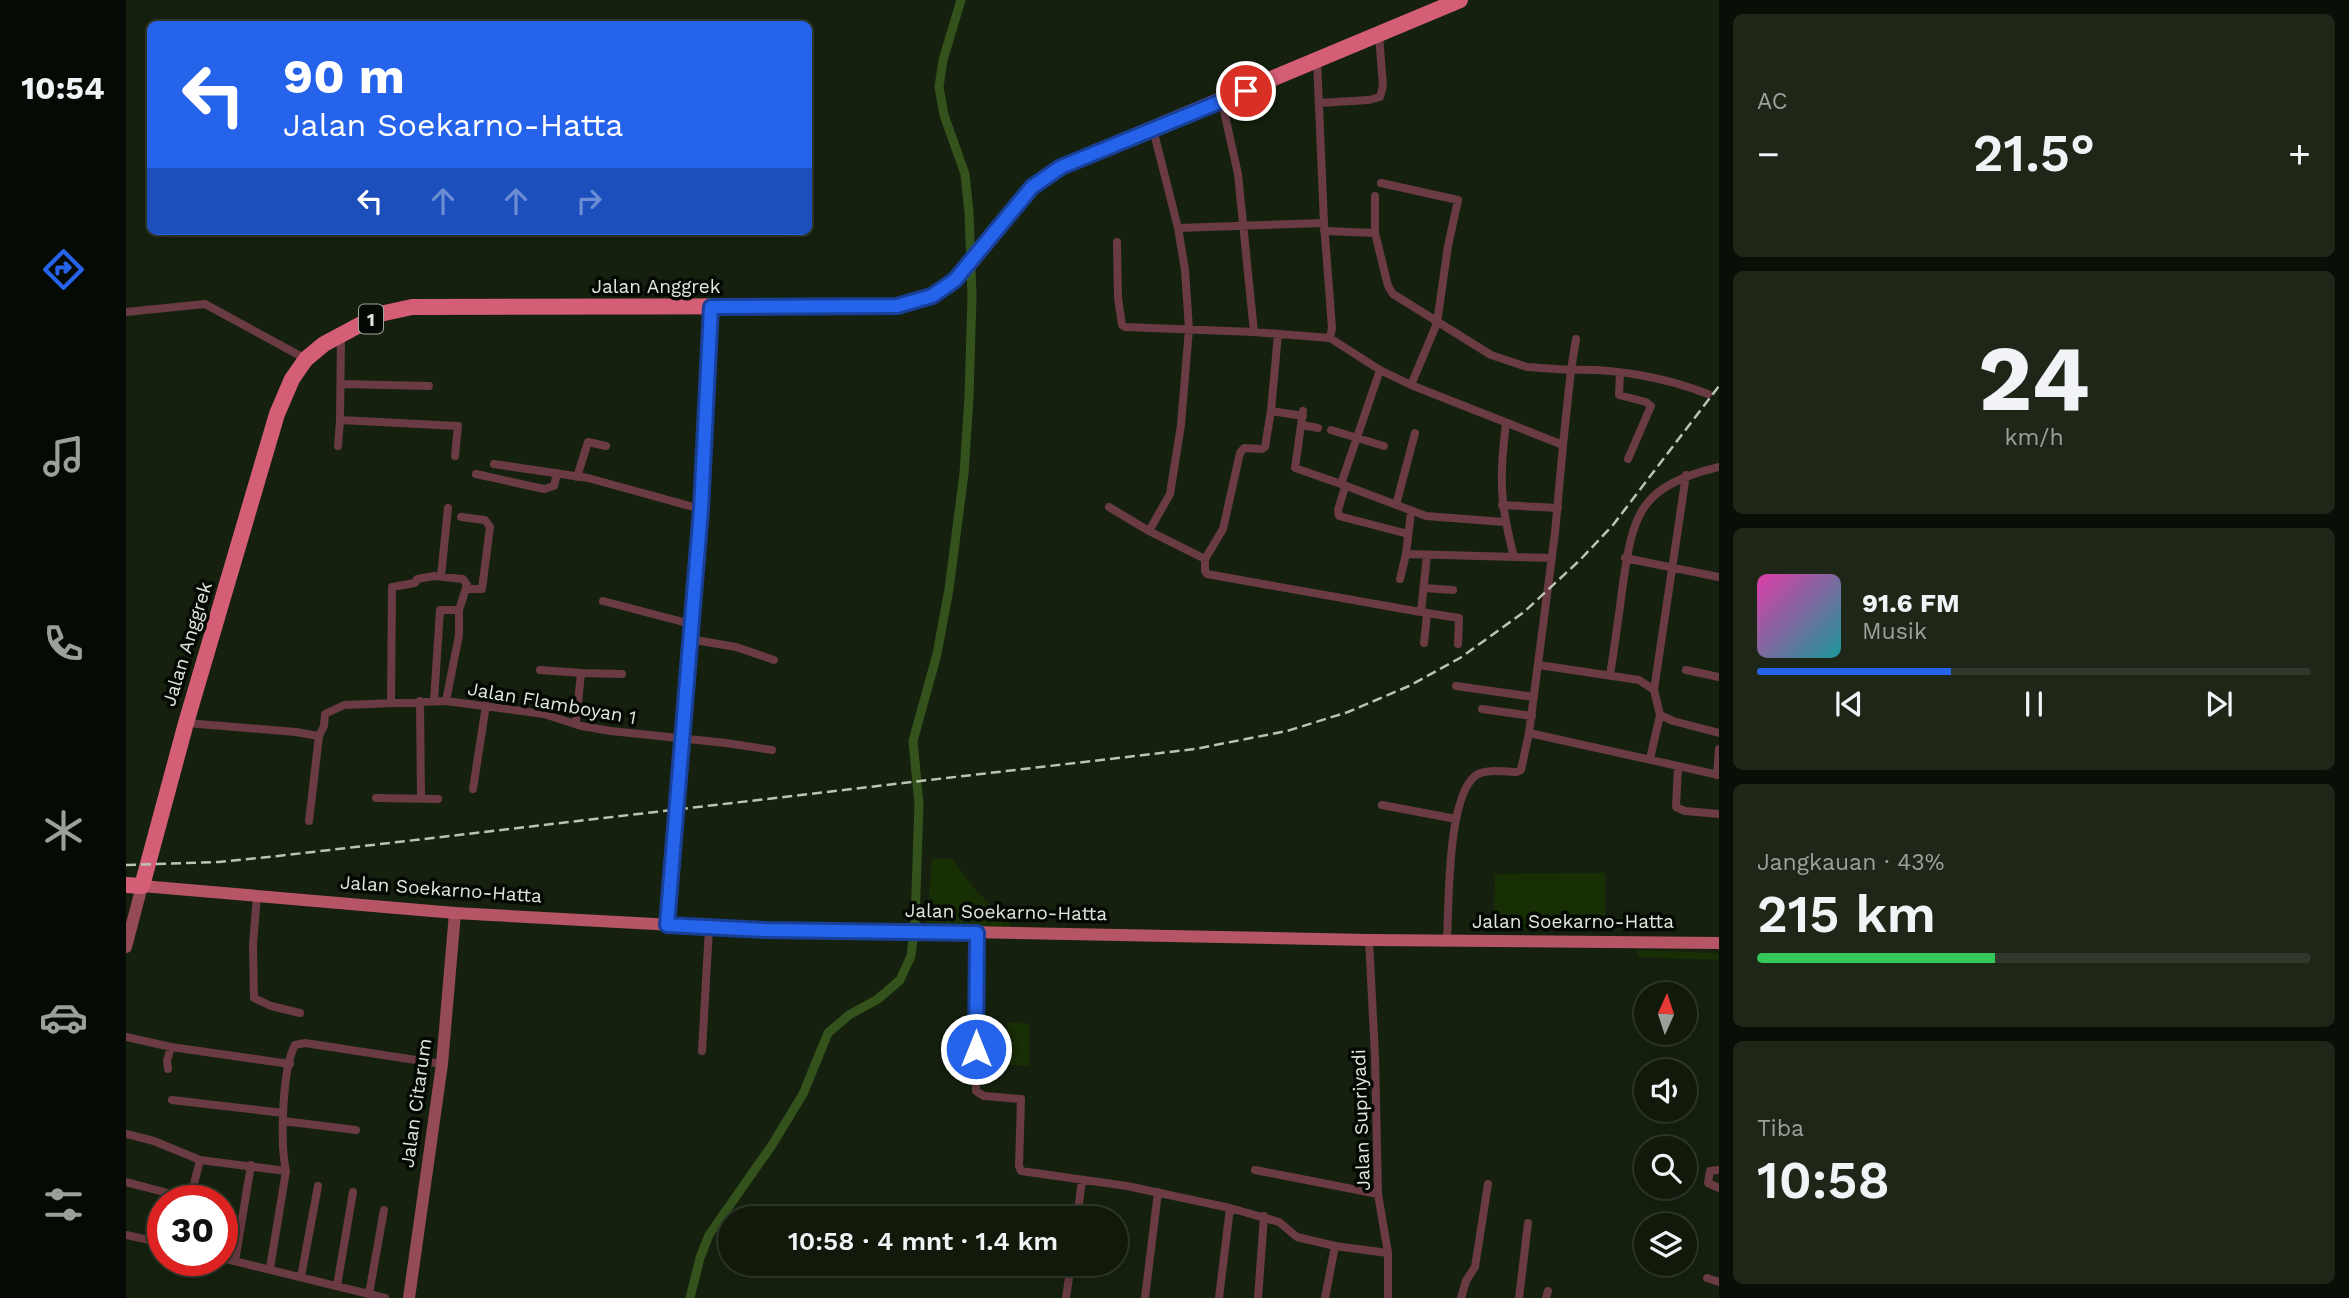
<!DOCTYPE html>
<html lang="id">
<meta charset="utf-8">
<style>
body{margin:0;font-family:"Work Sans",sans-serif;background:#1e2618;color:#f1f3f6;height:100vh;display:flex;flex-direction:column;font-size:26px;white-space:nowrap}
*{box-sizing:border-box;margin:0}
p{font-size:23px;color:#9ca09c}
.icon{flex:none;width:38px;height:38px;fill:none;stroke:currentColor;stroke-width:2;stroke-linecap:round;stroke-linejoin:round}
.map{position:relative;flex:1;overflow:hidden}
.panel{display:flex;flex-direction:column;gap:14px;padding:14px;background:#090e06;width:630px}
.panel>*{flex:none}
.guide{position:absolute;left:21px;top:21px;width:665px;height:214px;border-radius:10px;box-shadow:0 4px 18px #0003,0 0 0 2px #30382b;background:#2563eb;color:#fff;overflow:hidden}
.needle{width:46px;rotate:3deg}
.tools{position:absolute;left:1508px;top:982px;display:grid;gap:14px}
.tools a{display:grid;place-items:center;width:63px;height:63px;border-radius:50%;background:#10190a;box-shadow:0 4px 18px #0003,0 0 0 2px #30382b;font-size:35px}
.speed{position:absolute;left:21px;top:1185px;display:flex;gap:14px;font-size:35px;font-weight:700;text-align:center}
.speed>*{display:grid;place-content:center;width:91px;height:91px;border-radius:50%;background:#10190a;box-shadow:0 4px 18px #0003,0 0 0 2px #30382b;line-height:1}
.speed .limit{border:10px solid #d22;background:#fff;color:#111}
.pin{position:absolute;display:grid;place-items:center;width:60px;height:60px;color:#fff;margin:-30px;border:4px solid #fff;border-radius:50%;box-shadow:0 2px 7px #0007}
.me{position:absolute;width:77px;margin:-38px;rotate:0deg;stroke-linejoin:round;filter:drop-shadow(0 0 5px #0008)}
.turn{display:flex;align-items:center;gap:24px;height:147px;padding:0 21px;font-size:32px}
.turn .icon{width:91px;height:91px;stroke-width:2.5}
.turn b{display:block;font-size:49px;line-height:60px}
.lanes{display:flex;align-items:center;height:66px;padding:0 21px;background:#0003;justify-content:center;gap:35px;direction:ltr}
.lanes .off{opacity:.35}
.big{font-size:52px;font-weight:600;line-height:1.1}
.panel .tile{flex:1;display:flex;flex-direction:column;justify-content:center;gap:10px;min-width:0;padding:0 24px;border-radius:10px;background:#1e2618}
.panel .dial{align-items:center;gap:0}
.dial b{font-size:91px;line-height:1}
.song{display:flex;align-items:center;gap:21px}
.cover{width:84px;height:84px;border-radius:10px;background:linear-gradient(135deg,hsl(320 70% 55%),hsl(180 70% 35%))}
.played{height:7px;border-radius:4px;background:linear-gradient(90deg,#2563eb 35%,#30382b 35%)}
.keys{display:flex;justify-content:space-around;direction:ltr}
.heat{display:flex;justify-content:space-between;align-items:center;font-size:38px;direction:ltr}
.charge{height:10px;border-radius:5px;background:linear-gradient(90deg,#34c759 43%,#30382b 0)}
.trip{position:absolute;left:592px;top:1206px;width:410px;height:70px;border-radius:35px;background:#10190a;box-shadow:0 4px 18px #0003,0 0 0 2px #30382b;font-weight:600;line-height:70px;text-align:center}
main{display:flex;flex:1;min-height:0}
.menu{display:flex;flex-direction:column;width:126px;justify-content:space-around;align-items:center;background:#060a04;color:#9ca09c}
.menu .icon{width:49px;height:49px}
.menu .current{color:#2563eb}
.menu b{font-size:32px;color:#f1f3f6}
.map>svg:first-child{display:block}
.green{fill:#182e05}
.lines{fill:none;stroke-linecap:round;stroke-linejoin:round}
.canal{stroke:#34531c;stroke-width:9}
.street{stroke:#6a3b42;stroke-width:8}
.secondary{stroke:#954a57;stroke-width:12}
.primary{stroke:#b65566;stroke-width:12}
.highway{stroke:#d45e75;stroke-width:16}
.rail{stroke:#bbc3b6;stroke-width:2.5;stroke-dasharray:10 5;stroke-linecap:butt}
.route-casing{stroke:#184099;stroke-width:18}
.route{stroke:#2563eb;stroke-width:12}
.labels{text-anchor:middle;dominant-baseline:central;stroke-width:7;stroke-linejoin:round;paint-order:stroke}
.shield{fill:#050903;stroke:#9ea59b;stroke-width:2}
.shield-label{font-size:18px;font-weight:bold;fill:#e0e8dc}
.street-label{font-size:19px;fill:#e0e8dc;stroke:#050903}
</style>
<main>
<nav class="menu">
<b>10:54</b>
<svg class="icon current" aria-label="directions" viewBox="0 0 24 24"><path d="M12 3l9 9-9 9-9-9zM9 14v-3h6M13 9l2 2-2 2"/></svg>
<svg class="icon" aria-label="music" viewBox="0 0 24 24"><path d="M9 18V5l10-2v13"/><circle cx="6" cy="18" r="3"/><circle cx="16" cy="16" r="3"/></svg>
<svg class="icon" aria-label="phone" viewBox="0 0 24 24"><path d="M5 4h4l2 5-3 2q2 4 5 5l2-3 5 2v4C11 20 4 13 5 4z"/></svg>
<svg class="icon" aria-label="climate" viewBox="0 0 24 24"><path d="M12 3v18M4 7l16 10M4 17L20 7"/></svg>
<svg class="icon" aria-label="car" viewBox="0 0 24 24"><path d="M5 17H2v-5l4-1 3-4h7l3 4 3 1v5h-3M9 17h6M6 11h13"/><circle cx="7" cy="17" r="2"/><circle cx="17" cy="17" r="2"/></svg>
<svg class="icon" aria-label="filters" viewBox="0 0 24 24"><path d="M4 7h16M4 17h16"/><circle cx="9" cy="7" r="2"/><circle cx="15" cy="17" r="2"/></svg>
</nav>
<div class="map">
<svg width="1593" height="1298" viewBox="0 0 1593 1298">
<rect width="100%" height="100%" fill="#15210e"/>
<path class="green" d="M806 858 826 859C843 882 859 905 884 918V933L800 931Z
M1479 873V930H1367L1369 874Z
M1512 950 1593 953V960L1512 957Z
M881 1022 903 1024V1066L881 1065Z"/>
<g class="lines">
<path class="canal" d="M564 1298 574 1258 583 1235 646 1145 677 1094 702 1033 723 1015 752 999 774 980 785 956 789 922 793 804 787 741 811 654 823 589 838 474 843 397 846 296 843 212 839 174 818 115 813 87 817 60 835 0"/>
<path class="street" d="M1191 60 1198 223 1206 328 1204 338
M1096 102 1112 174 1128 332
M1193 103 1243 100 1254 97 1257 86 1253 35
M1255 183 1332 200 1322 246 1311 323 1285 385
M1052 228 1198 223
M1198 231 1249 233 1262 286 1267 294 1365 355 1401 367 1445 370 1437 445
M1249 233V196
M991 242 992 298 996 325 999 327 1128 332 1204 338 1254 370 1285 385 1437 445 1429 533 1403 733 1593 775
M0 312 79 304 180 359
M215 336 214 420 332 426 329 456
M1450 339 1445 370C1489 368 1541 378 1582 394
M1254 370 1215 484 1300 516 1378 522
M1494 374 1493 395 1520 402 1525 406 1502 459
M216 384 303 386
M1145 411 1177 416
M1177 411 1169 468 1215 484
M1380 423C1373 478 1374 504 1388 557
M1176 425 1192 428
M1205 430 1258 446
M212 446 214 420
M368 464 462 478 575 509
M350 474 418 489 428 486 431 473
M451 477 462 442 480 446
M1219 487 1212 510 1213 516 1282 534
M1270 505 1289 433
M1376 505 1432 508
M983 507 1023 531 1079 559V571L1081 574 1289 611 1295 612 1301 555
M1285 512 1280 554 1425 558
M335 517 359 520 364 527 356 589H340
M1023 531 1044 494 1055 425 1063 329 1059 270 1052 228 1027 129
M1499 558 1593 577
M1079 559 1097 529 1114 453 1118 448 1136 449 1139 447 1145 411 1152 334
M315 576 322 508
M1274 579 1280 554
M1298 588 1327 590
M477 601 565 624
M1295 612 1333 618 1332 644
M563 639 610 647 648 660
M1298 643 1301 614
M1413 665 1513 680 1528 690 1534 715 1547 721 1593 733
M414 670 455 673
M1560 670 1593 677
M1484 675C1489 644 1493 614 1497 584 1507 510 1516 486 1593 467
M1330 686 1408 697
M1528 690 1560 475
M294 701 295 798
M308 701 314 610H333
M265 702 266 587 289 583 291 579 308 576 337 579 341 585 333 610V635L320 701
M1356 709 1406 716
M60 723 170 732 193 736 198 726 199 714 218 705 320 701 418 714 455 726 485 731 600 743 646 750
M450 723 455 673 496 674
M1524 759 1534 715
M1552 768 1550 807 1559 811 1593 814
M1591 775 1593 749
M347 789 360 705
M250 798 312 799
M1256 805 1330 819
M183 821 193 736
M131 895 127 945 128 998 145 1006 174 1013
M541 925 575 509 585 307
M851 933 850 1091 858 1096 895 1099 893 1166 895 1171 1001 1186 1104 1208 1153 1222 1171 1237 1209 1246 1262 1253
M1243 940 1249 1056 1252 1194 1262 1253V1298
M1321 941C1323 905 1321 799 1349 776 1359 768 1379 772 1391 772L1395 770 1403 733
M0 1037 45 1047 164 1064
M576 1051 583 928
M42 1069 41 1061 45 1047
M46 1100 157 1113
M157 1121 230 1130
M0 1134 28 1141 74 1160
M1129 1170 1252 1194
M1593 1170 1584 1171 1582 1183 1593 1188
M0 1182 65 1199
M64 1200 74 1160 160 1171C154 1144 156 1069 169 1045L179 1043 316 1064
M951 1218 956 1180
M0 1235 37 1243
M96 1258 259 1298
M109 1261 125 1165
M144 1268 160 1171
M175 1277 192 1186
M1581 1278 1593 1282
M211 1286 227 1192
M243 1294 258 1210
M940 1298 945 1264
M1019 1298 1032 1192
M1093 1298 1104 1208
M1132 1298 1138 1216
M1199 1298 1209 1246
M1335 1298 1340 1281 1349 1267 1362 1184
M1393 1298 1402 1223
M1420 1298 1422 1291"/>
<path class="secondary" d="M0 947 16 886
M283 1298 316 1064 329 913"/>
<path class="primary" d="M16 886 329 913 640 930 794 931 1243 940 1593 943"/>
<path class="highway" d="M0 885 16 886 60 723 151 414 166 379 180 359 198 344 254 314 286 307 771 306 806 296 822 286 840 268 906 187 935 167 1334 0"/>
<path class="rail" d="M0 865 93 862 152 856 1069 749 1161 731 1222 712 1283 686 1334 658 1398 612 1454 560 1487 525 1593 386"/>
</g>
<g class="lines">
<g class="route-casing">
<path id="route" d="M850 1049 851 933 640 930 541 925 575 509 585 307 771 306 806 296 829 280 906 187 935 167 1120 91"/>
</g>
<use href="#route" class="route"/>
</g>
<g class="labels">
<rect class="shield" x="233" y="304.5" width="24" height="29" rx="5"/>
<g class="shield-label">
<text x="245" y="319">1</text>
</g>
<g class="street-label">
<text x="530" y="286">Jalan Anggrek</text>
<text transform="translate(61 644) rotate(-73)">Jalan Anggrek</text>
<text transform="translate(426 703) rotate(10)">Jalan Flamboyan 1</text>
<text transform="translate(315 889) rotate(4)">Jalan Soekarno-Hatta</text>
<text transform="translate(880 912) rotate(1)">Jalan Soekarno-Hatta</text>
<text x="1447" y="921">Jalan Soekarno-Hatta</text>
<text transform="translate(290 1103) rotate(-82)">Jalan Citarum</text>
<text transform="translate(1235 1120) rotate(-92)">Jalan Supriyadi</text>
</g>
</g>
</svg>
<div class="tools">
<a><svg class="needle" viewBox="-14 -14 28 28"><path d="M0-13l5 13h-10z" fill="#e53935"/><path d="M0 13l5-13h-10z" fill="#9ca09c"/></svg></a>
<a><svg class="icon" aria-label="sound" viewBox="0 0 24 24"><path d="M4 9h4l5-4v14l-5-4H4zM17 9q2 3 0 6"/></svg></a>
<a><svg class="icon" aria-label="search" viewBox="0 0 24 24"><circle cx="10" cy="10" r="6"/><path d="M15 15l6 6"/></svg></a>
<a><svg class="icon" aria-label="layers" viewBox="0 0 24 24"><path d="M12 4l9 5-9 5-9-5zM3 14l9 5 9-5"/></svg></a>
</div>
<div class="speed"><div class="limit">30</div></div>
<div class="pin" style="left:1120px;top:91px;background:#d93025"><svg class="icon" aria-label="arrive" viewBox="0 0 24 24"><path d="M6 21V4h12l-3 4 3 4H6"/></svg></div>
<svg class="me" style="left:850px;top:1049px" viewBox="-20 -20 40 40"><circle r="17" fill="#2563eb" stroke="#fff" stroke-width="3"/><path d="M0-11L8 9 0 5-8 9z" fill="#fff"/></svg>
<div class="trip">10:58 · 4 mnt · 1.4 km</div>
<div class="guide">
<div class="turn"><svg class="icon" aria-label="left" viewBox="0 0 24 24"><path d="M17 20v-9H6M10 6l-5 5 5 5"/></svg><div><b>90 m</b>Jalan Soekarno-Hatta</div></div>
<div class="lanes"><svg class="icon" aria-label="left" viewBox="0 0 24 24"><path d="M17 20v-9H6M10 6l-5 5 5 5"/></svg><svg class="icon off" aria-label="ahead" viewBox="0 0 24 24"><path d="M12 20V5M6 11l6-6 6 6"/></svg><svg class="icon off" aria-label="ahead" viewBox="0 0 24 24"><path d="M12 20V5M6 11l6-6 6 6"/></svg><svg class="icon off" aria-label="right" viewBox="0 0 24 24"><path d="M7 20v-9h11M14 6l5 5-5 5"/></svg></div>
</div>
</div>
<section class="panel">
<div class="tile"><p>AC</p>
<div class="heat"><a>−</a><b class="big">21.5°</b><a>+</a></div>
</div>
<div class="tile dial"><b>24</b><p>km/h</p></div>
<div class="tile">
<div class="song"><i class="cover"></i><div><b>91.6 FM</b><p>Musik</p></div></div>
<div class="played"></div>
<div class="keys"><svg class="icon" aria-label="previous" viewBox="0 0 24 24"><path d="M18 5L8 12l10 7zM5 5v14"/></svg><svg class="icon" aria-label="pause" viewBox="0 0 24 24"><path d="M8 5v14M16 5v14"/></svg><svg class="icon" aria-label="next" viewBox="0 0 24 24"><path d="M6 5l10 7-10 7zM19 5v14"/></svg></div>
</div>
<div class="tile"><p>Jangkauan · 43%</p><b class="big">215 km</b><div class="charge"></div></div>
<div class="tile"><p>Tiba</p><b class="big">10:58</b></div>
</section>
</main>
